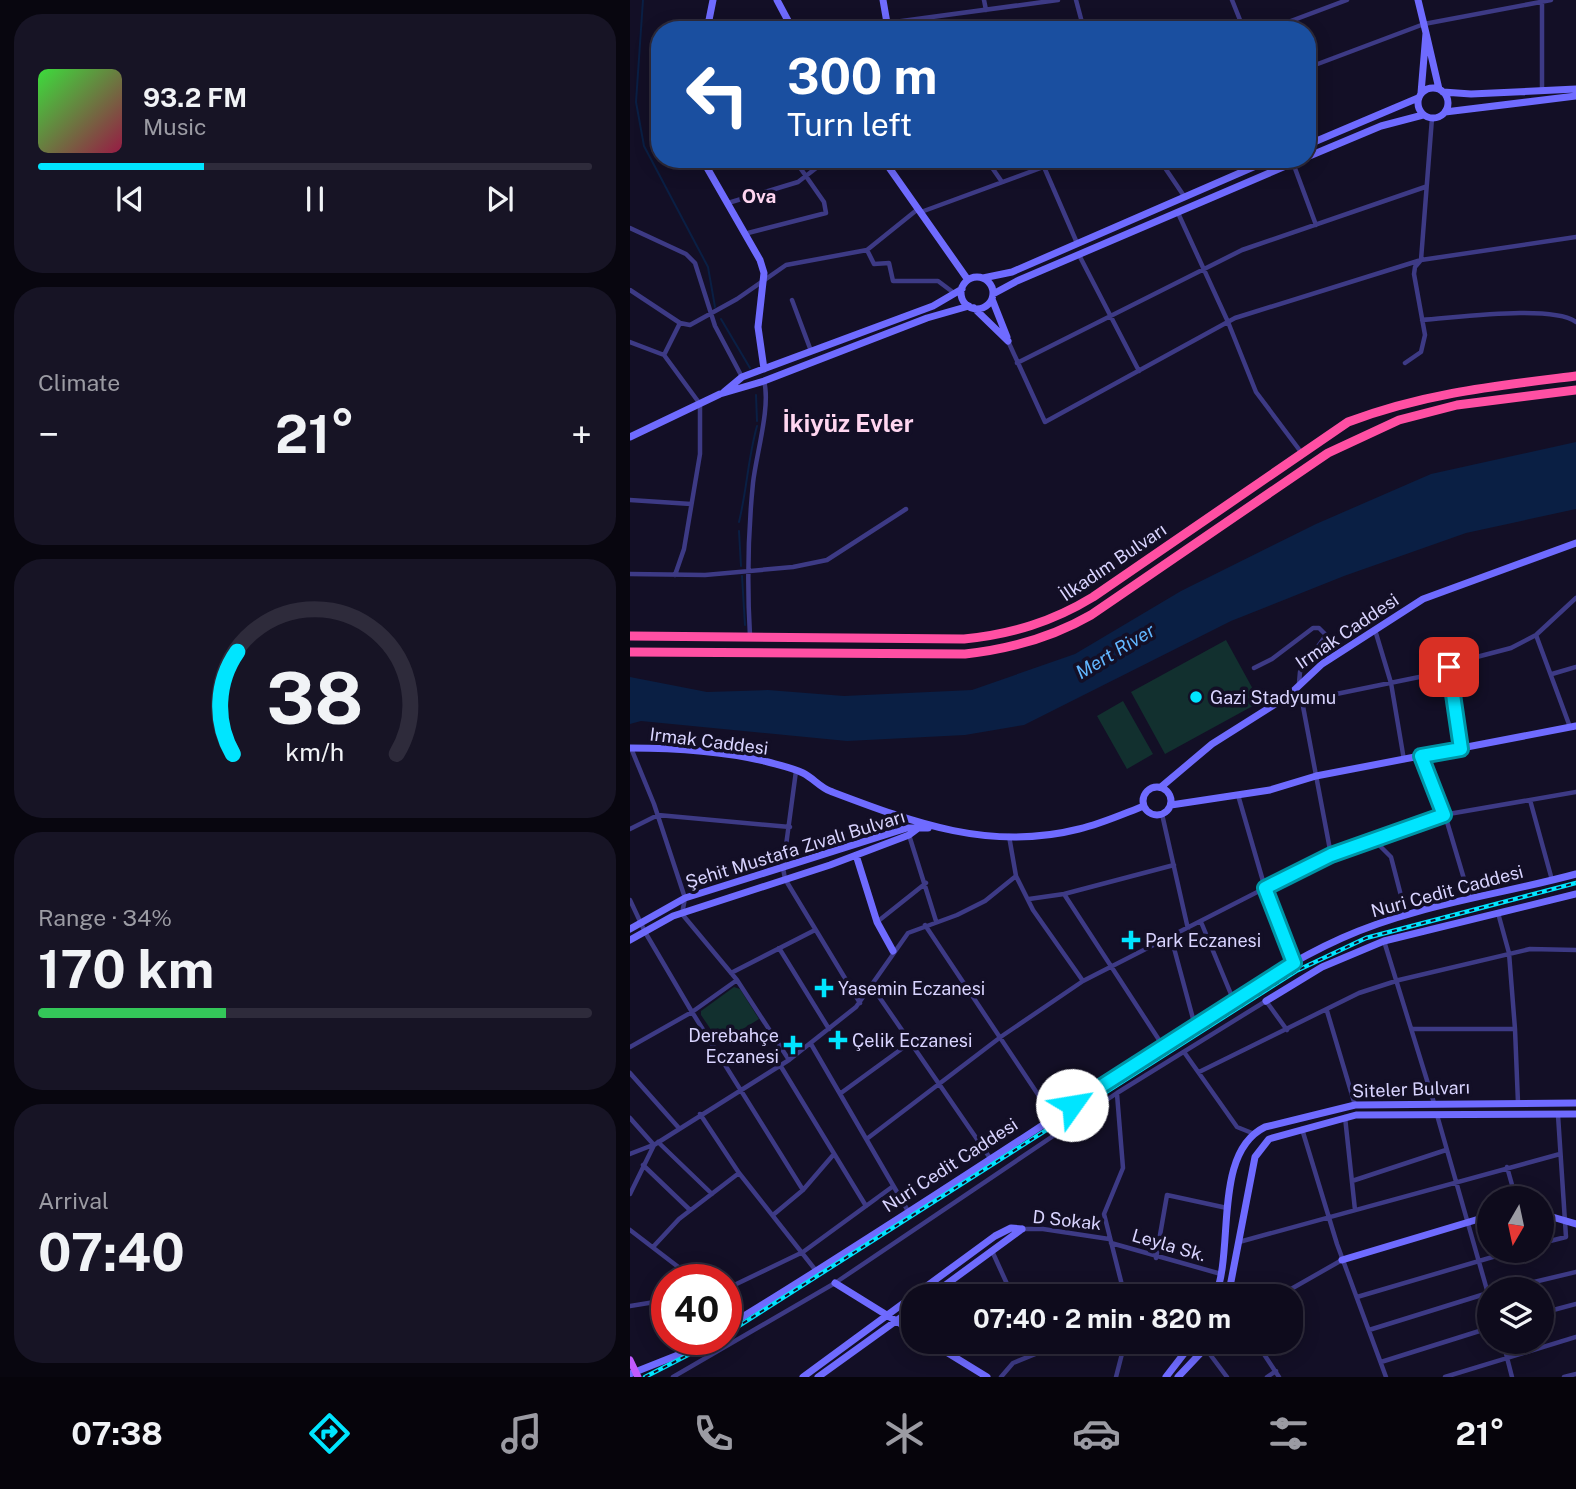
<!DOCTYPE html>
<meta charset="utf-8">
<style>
body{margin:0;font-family:"Public Sans",sans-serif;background:#171425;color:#f1f3f6;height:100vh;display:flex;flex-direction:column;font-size:26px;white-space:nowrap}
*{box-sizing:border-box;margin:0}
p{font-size:23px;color:#9b9ba3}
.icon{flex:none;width:38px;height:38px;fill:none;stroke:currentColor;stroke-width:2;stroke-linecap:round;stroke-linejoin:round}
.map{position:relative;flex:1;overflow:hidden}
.details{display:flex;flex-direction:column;gap:14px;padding:14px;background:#08060f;width:630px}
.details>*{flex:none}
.banner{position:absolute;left:21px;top:21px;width:665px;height:147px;border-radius:28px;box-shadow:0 4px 18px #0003,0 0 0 2px #2e2b3b;background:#1a4fa0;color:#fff;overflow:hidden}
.needle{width:46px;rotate:189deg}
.controls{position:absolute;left:847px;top:1186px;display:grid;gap:14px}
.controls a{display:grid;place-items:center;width:77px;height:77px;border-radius:50%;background:#0e0b1c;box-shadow:0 4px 18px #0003,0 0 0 2px #2e2b3b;font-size:35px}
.speed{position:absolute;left:21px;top:1264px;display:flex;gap:14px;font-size:35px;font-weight:700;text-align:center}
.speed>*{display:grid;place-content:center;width:91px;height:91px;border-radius:50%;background:#0e0b1c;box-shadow:0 4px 18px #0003,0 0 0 2px #2e2b3b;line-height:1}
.speed .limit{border:10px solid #d22;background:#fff;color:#111}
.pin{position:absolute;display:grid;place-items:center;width:60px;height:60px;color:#fff;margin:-30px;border-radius:14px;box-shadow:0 4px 10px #0006}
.me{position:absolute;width:77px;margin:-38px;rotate:58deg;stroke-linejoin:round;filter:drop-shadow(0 0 5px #0008)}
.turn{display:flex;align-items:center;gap:24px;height:147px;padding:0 21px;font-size:32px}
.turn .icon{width:91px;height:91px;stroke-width:2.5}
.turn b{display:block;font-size:49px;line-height:60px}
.big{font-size:52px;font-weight:700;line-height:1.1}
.details .widget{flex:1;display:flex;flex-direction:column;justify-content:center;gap:10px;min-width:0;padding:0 24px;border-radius:28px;background:#171425}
.details .dial{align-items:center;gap:0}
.dial svg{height:182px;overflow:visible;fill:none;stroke:#2e2b3b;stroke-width:7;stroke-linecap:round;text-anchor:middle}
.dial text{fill:#f1f3f6;stroke:none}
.song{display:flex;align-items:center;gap:21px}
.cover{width:84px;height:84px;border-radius:10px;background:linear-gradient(135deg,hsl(120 70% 55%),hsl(340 70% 35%))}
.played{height:7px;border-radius:4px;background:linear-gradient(90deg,#00e5ff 30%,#2e2b3b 30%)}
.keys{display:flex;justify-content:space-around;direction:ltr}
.heat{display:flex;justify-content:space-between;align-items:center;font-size:38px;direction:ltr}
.charge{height:10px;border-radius:5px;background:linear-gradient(90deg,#34c759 34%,#2e2b3b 0)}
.trip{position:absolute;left:271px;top:1284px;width:402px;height:70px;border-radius:28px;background:#0e0b1c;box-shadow:0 4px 18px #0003,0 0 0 2px #2e2b3b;font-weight:700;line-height:70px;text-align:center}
.dock{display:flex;height:112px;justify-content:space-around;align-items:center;background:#06040b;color:#9b9ba3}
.dock .icon{width:49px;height:49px}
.dock .on{color:#00e5ff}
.dock b{font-size:32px;color:#f1f3f6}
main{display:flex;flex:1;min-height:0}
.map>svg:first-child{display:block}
.green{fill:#12302f}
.water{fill:#0a1f44}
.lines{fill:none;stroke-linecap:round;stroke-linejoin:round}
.stream{stroke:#0a1f44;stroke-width:2}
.street{stroke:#3d3a85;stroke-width:4.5}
.secondary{stroke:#6f6bff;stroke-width:7}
.highway{stroke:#ff4fa3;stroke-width:9}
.rail-casing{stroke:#00e5ff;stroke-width:4.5}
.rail{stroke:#130f26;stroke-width:2;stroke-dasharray:5;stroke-linecap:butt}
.primary-bridge{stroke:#c25bff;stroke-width:7}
.route-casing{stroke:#0095a6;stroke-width:18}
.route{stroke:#00e5ff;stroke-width:12}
.poi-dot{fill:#00e5ff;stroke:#130f26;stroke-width:2.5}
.labels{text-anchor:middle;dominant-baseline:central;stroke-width:7;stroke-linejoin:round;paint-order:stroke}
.street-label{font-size:18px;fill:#d9d4ff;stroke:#130f26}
.poi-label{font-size:18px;fill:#d9d4ff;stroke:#130f26;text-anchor:start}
.neighbourhood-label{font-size:19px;font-weight:bold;fill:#ffd6f0;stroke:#130f26}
.water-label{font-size:19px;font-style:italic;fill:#62b6ff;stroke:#130f26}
.district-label{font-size:24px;font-weight:bold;fill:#ffd6f0;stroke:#130f26}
</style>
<main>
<section class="details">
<div class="widget">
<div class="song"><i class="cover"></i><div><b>93.2 FM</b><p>Music</p></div></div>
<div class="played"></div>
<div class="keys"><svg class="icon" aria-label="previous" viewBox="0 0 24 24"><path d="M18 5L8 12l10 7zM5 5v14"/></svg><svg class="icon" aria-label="pause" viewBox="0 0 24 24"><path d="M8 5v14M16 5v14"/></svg><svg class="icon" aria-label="next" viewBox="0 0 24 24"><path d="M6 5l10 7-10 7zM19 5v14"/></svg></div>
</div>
<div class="widget"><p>Climate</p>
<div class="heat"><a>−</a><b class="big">21°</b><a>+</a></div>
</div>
<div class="widget dial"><svg viewBox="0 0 100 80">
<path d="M14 69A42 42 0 1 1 86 69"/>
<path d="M14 69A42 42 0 0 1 16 24" stroke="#00e5ff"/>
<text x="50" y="56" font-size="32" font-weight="700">38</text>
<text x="50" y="72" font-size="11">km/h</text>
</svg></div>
<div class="widget"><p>Range · 34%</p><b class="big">170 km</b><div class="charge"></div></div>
<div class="widget"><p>Arrival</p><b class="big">07:40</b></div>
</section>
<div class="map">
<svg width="946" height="1377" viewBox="0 0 946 1377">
<rect width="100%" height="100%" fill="#130f26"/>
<path class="green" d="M596 640 630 702 535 754 501 692Z
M493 701 523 754 497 769 467 716Z
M104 987 110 989 129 1019 90 1043 71 1015V1011Z"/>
<path class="water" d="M946 442V509L836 533 714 576 601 621 394 725 335 735 217 741 11 721 0 724V677L77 692 138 690 214 696 342 690 445 654 551 591 686 524 801 474Z"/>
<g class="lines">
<path class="stream" d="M13 0 6 102 14 146 78 267 85 307
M91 319 120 368
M126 395 127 421
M109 522C117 489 118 458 127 426
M109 531 111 566
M112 576 115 625"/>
<path class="street" d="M354 0 356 10
M446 0 454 30
M602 0 614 30
M245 30 257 23 428 0
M637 30 717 0
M677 68 794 24 921 0
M912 91V0
M356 159 372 182
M529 159 554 196
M663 163 686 225
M414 167 447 243
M98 203 168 182 198 159
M291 212 435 159
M548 213 598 322 626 392 671 452
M0 228 56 254 65 263 85 326 112 377
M114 234 196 213 194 202 164 159
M237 250 244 264 259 263 263 281H308L324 293
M449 255 509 371
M0 290 50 323 60 325 107 299 156 265 237 250 288 209
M162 300 181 351
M792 320C825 318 922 304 946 322
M378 341 415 422 605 318 791 260 946 237
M0 342 34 355 70 404V454L54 549 45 575
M34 355 50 323
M387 363 612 250 795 187
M775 363 791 352 795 335 784 274 785 267 791 260 802 118
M0 500 61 504
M0 574 75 575 163 567 197 560 276 509
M745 630 761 683 774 760
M906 635 940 727
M120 636C117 585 118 533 123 483 126 455 141 406 134 381
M819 667 831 749
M624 668 642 659 683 628H689L696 635 670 672 669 683
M922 674 946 667
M658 696 672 701 799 675 839 659 881 648 906 635 946 598
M672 701 701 855
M1 748 24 804 55 898 52 914 107 980 159 1060
M791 756 815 815 840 899
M166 771 153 868 155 879 230 1003
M608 795 635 888 663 962
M900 800 922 880
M532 814 558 929
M0 829 28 815 160 827
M279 835 306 921
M379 836 386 876 403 910 453 981
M743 839 761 857 776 915
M434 894 533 1046
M399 899 434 894 544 865
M0 900 15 932 62 1012 173 1190
M868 913 879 953 885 1029
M247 922 296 883
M571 922 603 999
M295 925 423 1117
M541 937 565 1026
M754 941 804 1103
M149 948 199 1029
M101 973 185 930
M243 988 360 1158
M697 1011 725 1105
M783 1029H885L888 1103
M181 1044 278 1211
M0 1047 62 1012 107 980
M554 1052 607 1127 622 1133
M150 1065 236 1206
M569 1072 729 993 769 980 900 949 946 950
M0 1073 48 1127
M211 1093 281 1042
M487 1094 493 1168 474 1214 495 1297
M70 1114 109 1173 187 1272
M807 1115 859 1297
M715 1117 725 1210
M0 1118 24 1145
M672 1129 707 1244 756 1377
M238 1138 372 1036 453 981 680 865 807 816 946 792
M28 1142 82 1194
M0 1154 23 1145
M13 1165 60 1210
M877 1167 886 1199
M722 1181 816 1150
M0 1194 24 1145 159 1060 226 1007 278 933 327 915 355 901 386 876
M143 1215 173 1190 204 1154
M393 1229H413L479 1239
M0 1230 64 1279
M609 1242 930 1154
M481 1243 591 1274
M912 1243 936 1237 928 1115
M23 1247 49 1219 109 1173
M362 1251 383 1297
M526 1258 537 1195 597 1208
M96 1289 173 1252 262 1187
M870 1290 946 1272
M647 1297 712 1260
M727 1297 883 1251
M0 1306 37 1300
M912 1313 946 1304
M739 1330 858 1293
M403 1342 408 1353
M626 1342 649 1377
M873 1342 882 1377
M578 1347 576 1349 597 1377
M751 1362 859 1328
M43 1377 205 1283 487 1093 636 1001 657 1030
M371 1377 383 1363 435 1342
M486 1377 495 1342
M637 1377 646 1371
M815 1377 946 1337
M934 1377 946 1374"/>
<path class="secondary" d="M147 0 163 30
M253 0 257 23
M788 0 796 33
M77 30 83 0
M788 103a15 15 0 1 1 30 0a15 15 0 1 1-30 0Z
M813 92 841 94 946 89
M791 93 796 33 809 89
M815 112 946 96
M677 145 788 98
M677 157 751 126 793 115
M72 159 130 260 134 273 128 327 134 369
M253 159 338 280
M331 293a16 16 0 1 1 32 0a16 16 0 1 1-32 0Z
M353 278 382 272 642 159
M363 294 387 281 672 159
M362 299 377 337
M344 308 378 341
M94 392 112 377 303 306 332 289
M0 437 90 394 134 381 297 318 339 306
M0 748C45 748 94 751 138 762 149 765 163 768 173 773 183 778 190 787 200 791 282 822 359 852 449 829 471 824 493 814 514 806
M513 801a14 14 0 1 1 28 0a14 14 0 1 1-28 0Z
M531 787 582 744 658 696 692 664 793 599 946 543
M541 805 640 790 686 776 946 726
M226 855 247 922 263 951
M0 929 55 898 277 828H298
M0 940 43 916 200 865 279 835 287 829
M636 1001 692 967 754 941 946 894
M912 1214 946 1224
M712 1260 859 1216
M205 1283 284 1332
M299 1297 392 1229
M585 1297C605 1249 582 1153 635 1127L725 1105 946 1103
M598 1297 625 1157 639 1139 726 1115 946 1114
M96 1327C236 1242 372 1151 510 1062 576 1020 640 970 712 938 785 905 869 895 946 874
M300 1342 357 1377
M0 1374 58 1351 78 1339
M173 1377 365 1236 381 1228 392 1229
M188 1377 284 1308
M536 1377 563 1342
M548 1377 581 1342"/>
<path class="highway" d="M0 636 334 639C382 634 422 622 463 597L718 422C795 393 865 386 946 376
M0 652 335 654C381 649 421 638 461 615L698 453 769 420 827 405 946 390"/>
<g class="rail-casing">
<path id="rail" d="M96 1334 666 971 736 938 946 883
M15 1377 89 1339"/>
</g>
<use href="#rail" class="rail"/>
<path class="primary-bridge" d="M0 1360 8 1377"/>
</g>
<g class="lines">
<g class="route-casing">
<path id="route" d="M442 1105 664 963 635 888 701 855 814 815 791 756 831 749 819 667"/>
</g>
<use href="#route" class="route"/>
</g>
<g class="poi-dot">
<circle cx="566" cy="697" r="7"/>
<path d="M497.5 929.5h7v7h7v7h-7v7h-7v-7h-7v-7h7z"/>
<path d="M190.5 977.5h7v7h7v7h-7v7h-7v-7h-7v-7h7z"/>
<path d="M204.5 1029.5h7v7h7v7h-7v7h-7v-7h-7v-7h7z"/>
<path d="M159.5 1034.5h7v7h7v7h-7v7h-7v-7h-7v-7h7z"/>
</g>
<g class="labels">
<g class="street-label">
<text transform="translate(483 562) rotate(-34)">İlkadım Bulvarı</text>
<text transform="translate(717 631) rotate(-34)">Irmak Caddesi</text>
<text transform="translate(79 741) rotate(7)">Irmak Caddesi</text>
<text transform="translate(165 849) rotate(-17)">Şehit Mustafa Zıvalı Bulvarı</text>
<text transform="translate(817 891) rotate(-15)">Nuri Cedit Caddesi</text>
<text transform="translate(781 1089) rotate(-2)">Siteler Bulvarı</text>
<text transform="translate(320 1165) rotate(-33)">Nuri Cedit Caddesi</text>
<text transform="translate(437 1220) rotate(6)">D Sokak</text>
<text transform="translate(539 1245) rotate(16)">Leyla Sk.</text>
</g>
<g class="poi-label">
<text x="580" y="697">Gazi Stadyumu</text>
<text x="515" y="940">Park Eczanesi</text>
<text x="208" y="988">Yasemin Eczanesi</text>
<text x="149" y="1035" text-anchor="end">Derebahçe<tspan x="149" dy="21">Eczanesi</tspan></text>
<text x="222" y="1040">Çelik Eczanesi</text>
</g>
<g class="neighbourhood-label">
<text x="129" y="196">Ova</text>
</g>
<g class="water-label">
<text transform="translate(485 651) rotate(-31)">Mert River</text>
</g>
<g class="district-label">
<text x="218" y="423">İkiyüz Evler</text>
</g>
</g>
</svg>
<div class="controls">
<a><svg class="needle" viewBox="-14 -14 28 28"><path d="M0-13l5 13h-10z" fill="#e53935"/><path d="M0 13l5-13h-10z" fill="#9b9ba3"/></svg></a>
<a><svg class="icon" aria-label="layers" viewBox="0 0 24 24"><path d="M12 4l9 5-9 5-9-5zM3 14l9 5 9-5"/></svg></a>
</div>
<div class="speed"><div class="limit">40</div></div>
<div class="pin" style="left:819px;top:667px;background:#d93025"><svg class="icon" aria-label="arrive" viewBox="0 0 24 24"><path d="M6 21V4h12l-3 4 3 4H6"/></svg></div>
<svg class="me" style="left:442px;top:1105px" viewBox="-20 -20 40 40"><circle r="19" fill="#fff"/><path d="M0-13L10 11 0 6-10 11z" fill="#00e5ff"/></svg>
<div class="trip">07:40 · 2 min · 820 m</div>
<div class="banner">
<div class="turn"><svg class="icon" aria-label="left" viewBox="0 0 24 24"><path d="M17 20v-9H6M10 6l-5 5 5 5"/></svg><div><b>300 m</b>Turn left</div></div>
</div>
</div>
</main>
<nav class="dock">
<b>07:38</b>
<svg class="icon on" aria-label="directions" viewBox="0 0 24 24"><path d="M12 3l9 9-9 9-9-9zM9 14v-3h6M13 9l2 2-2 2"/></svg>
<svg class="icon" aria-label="music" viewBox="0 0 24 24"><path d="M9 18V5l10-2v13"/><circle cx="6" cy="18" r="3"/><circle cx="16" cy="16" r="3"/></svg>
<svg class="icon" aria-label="phone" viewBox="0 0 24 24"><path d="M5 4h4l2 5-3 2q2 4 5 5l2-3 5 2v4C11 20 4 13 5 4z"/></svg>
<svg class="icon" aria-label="climate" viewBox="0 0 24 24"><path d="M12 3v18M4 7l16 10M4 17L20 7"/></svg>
<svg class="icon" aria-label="car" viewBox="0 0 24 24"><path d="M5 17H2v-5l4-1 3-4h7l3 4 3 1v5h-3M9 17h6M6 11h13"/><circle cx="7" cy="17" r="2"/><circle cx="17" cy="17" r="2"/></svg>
<svg class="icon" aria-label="filters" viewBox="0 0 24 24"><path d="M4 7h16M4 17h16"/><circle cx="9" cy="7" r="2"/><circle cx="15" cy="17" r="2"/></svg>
<b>21°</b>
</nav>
